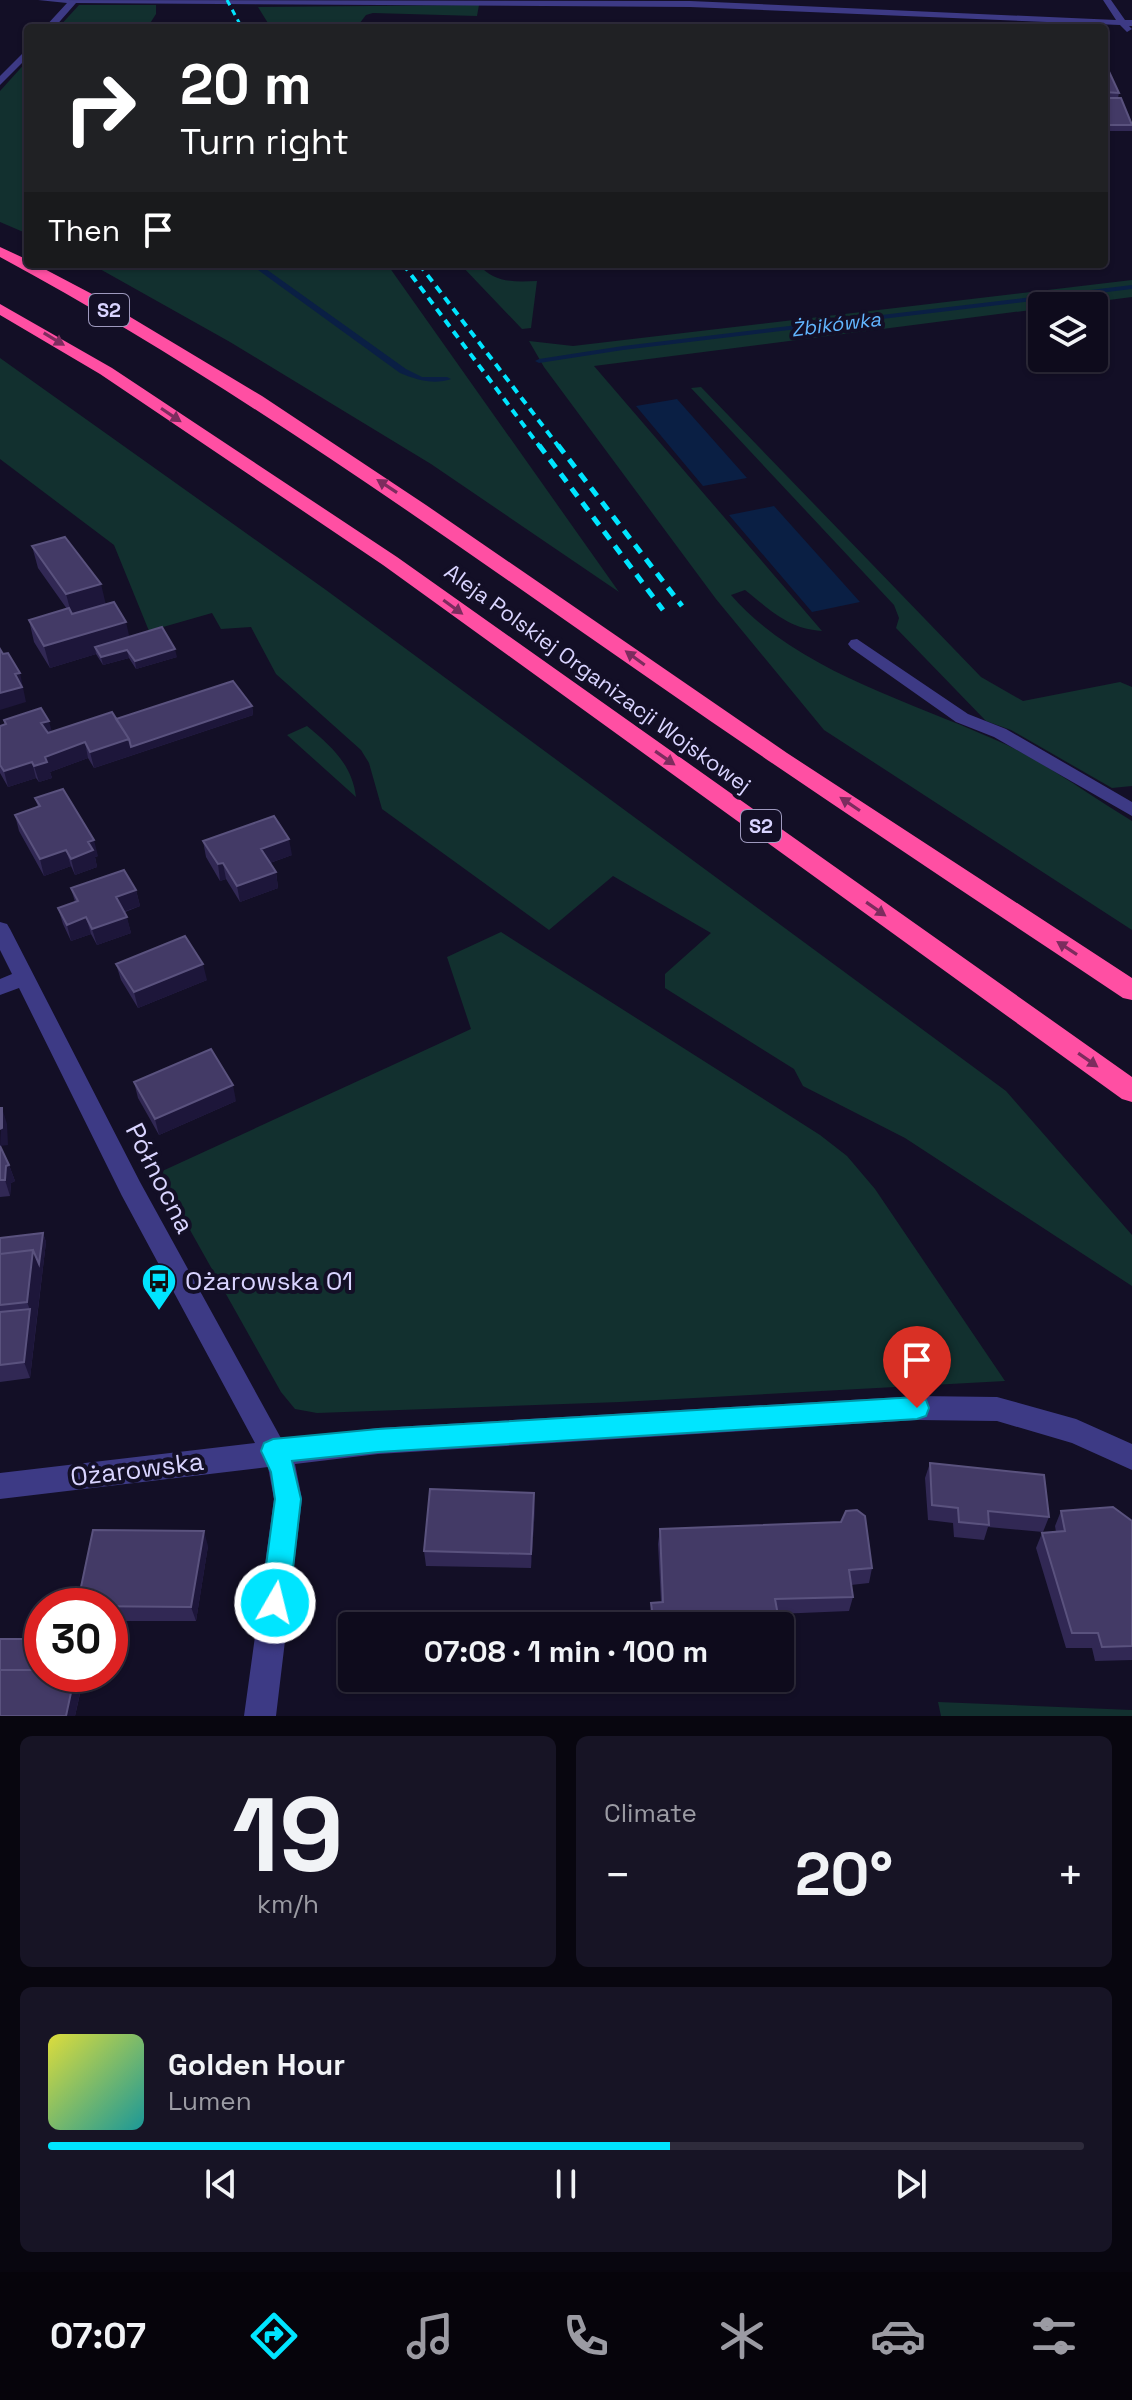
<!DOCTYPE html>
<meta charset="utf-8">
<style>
body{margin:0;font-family:"Space Grotesk",sans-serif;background:#171425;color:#f1f3f6;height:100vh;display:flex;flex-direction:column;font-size:30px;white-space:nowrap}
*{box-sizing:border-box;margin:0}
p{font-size:26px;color:#9b9ba3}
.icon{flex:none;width:44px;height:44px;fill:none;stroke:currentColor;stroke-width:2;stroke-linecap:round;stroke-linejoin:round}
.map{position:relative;height:1716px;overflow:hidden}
.details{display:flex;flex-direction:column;gap:20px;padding:20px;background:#08060f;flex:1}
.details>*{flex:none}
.top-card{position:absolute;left:24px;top:24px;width:1084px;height:244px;border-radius:8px;box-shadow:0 2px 6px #0004,0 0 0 2px #2e2b3b;background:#202124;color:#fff;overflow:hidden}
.fabs{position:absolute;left:1028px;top:292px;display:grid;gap:16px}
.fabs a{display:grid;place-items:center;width:80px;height:80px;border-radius:8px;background:#0e0b1c;box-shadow:0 2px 6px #0004,0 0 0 2px #2e2b3b;font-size:40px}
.speed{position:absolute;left:24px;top:1588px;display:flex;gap:16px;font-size:40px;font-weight:700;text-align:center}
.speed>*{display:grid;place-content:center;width:104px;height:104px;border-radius:50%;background:#0e0b1c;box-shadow:0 2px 6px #0004,0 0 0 2px #2e2b3b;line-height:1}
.speed .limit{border:12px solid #d22;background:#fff;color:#111}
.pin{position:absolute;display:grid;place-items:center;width:68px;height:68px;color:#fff;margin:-82px -34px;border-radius:50% 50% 50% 0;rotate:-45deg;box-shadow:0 0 8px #0007}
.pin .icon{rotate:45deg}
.me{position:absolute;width:88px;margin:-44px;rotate:8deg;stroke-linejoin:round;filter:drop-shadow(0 0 6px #0008)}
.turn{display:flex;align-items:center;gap:28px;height:168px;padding:0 24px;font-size:36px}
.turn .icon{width:104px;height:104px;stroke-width:2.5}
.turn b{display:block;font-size:56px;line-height:68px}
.then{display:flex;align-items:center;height:76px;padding:0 24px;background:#0003;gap:16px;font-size:30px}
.big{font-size:60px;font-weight:700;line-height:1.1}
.details .tile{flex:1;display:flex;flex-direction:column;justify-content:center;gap:12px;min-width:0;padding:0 28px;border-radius:12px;background:#171425}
.details .dial{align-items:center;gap:0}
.dial b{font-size:104px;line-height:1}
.song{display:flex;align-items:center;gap:24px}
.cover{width:96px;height:96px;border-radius:12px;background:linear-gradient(135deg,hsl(60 70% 55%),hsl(180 70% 35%))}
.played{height:8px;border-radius:4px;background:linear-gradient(90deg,#00e5ff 60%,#2e2b3b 60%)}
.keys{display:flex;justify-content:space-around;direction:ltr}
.heat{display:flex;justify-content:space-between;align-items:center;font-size:44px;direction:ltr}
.details .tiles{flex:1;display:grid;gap:20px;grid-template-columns:1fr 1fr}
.tile:last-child{grid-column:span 2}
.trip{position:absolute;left:338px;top:1612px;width:456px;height:80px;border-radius:8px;background:#0e0b1c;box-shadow:0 2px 6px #0004,0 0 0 2px #2e2b3b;font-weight:700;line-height:80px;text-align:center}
.tab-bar{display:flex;height:128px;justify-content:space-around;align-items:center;background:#06040b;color:#9b9ba3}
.tab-bar .icon{width:56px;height:56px}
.tab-bar .selected{color:#00e5ff}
.tab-bar b{font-size:36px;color:#f1f3f6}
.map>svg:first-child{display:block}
.green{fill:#12302f}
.water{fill:#0a1f44}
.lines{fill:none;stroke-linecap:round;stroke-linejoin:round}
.stream{fill:#0a1f44;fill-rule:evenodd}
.minor{fill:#3d3a85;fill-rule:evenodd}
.highway{fill:#ff4fa3;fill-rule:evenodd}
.rail-far2{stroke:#00e5ff;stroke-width:3;stroke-dasharray:6 5;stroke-linecap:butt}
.rail-far1{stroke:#00e5ff;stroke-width:4;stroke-dasharray:8 6;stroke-linecap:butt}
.rail{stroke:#00e5ff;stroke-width:5;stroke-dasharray:10 8;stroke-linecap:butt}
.wall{fill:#312854}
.shaded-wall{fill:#1d163a}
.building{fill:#433a66;stroke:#5a527e;stroke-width:2}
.oneway{fill:#7d2c5e}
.route{fill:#00e5ff;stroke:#0095a6;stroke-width:2}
.labels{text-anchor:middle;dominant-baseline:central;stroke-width:8;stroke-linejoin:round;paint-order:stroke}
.shield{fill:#130f26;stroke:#9e99be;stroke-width:2}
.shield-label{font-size:20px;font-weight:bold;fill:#d9d4ff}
.far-water-label{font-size:20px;font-style:italic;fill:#62b6ff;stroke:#130f26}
.street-label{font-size:22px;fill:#d9d4ff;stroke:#130f26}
.near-street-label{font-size:26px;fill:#d9d4ff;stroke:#130f26}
.near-poi-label{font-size:26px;fill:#d9d4ff;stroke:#130f26;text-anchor:start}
</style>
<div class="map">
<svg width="1132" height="1716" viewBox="0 0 1132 1716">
<rect width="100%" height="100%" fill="#130f26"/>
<path class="green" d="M79 5H156V14L147 28H58Z
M479 5 477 16 373 13 366 15 356 28H271L258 7Z
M28 60V234L0 222V91Z
M91 264H387L619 592 431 464 230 342Z
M460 264H478C494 283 514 282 537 281L531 328 522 329Z
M1132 280V297L594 366 822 631C787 628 772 611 745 590L731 595C799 673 915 702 1007 745 1050 766 1091 796 1132 821V930L824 730 716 599 544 367 529 341 573 346Z
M0 358 326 590 1006 1091 1132 1235V1286L905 1138 803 1086 794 1069 665 988V974L711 933 613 876 549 930 382 809 369 763 361 750 276 674 251 627 221 629 212 613 149 631 114 545 0 459Z
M701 387 981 677 1023 701 1120 682 1132 687V786L1112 788 1011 730 986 721 896 628 899 618 894 605 691 388Z
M307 726C331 746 352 764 356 797L287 735Z
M501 932 820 1135 847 1156 875 1189 1005 1381 620 1402 317 1413 295 1409 281 1392 158 1173 471 1029 447 957Z
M938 1702 1132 1710V1716H941Z"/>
<path class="water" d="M677 399 747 478 703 486 636 406Z
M774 506 860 602 812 612 729 515Z"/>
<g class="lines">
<path class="stream" d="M250 264H259L406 369 422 377H447L451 379C434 385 417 380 400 373Z
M1132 285V289L623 350 539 363 535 361 539 359 623 346Z"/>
<path class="minor" d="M38 0 690 1 1116 20 1103 0H1111L1125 20H1132V26H1129L1132 29 1127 32 1120 25 690 7 76 3 54 28H44L67 3Z
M28 48V57L0 85V76Z
M857 639 968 714 1006 729 1132 802V816L994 737 956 722 851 648 848 644 851 640Z
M0 922 7 924 10 929 140 1182 282 1440 378 1428 917 1396 997 1397 1076 1419 1132 1444V1470L1072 1443 997 1421 917 1420 378 1454 295 1464 302 1499 276 1716H244L274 1499 268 1467 0 1499V1473L255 1443 122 1196 19 988 0 995V979L12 974 0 950Z"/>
<path class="highway" d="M0 247 28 260V264H35L92 294 262 396 426 505 787 753 1132 978V1000L1123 998C967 894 811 791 657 684 442 535 231 382 0 257Z
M0 304 112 368 397 557 1132 1077V1102L1122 1099 383 565 100 374 0 315Z"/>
<path class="rail-far2" d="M227 0 242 28"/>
<path class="rail-far1" d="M403 264 540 447
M419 264 559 447"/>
<path class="rail" d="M539 445 663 610
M558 445 682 606"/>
</g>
<path class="wall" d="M1104 65 1119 93 1118 98 1132 123V131H1104Z
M32 546 106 605 130 637 177 657 136 669 129 658 103 665 96 654 50 668 34 642 29 620 67 609 38 568Z
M252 706 253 715 94 768 88 758 50 772 52 778 39 782 36 778 8 787 0 773V726L5 724 4 720 52 732 116 719Z
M35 798 98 856 95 857 97 867 75 875 71 866 44 876 19 831 15 815 38 807Z
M203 841 292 855 270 863 276 872 278 888 240 902 226 879 220 881 206 857Z
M71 888 136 890 140 906 125 912 131 933 97 945 91 934 71 941 63 924 58 908 75 902Z
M116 964 207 980 138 1008 121 980Z
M134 1082 236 1101 159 1135 138 1098Z
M0 1146 9 1165 15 1181 11 1183 10 1196 0 1197Z
M43 1233 46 1242 30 1378 0 1382V1238Z
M930 1463 1049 1517 1043 1532 988 1527 984 1540 954 1537 953 1523 928 1520 925 1478Z
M535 1508 531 1568 426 1566 424 1551Z
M1061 1511 1132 1521V1660L1095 1661 1092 1648H1066L1036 1548 1042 1533 1056 1532 1055 1526Z
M660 1529 872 1568 869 1583 851 1585 853 1597 849 1611 777 1614 780 1626H651L650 1618 651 1603 661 1602 658 1544Z
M208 1546 196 1621H114L110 1634V1606Z
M42 1674H102L99 1685H82L75 1716H0Z"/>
<path class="shaded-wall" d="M101 584 106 605 72 616 66 594Z
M126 622 131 644 95 647 96 654 50 668 44 646Z
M175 649 177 657 136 669 135 661Z
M127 650 129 658 103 665 101 657Z
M20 673 26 702 0 710V693L15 674Z
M252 706 253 715 94 768 90 752 129 739Z
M49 721 53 736 45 739 41 723Z
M85 742 88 758 50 772 52 778 39 782 34 766 45 757Z
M32 762 36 778 8 787 4 771Z
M289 839 292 855 264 865 261 849Z
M94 840 98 856 95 857 97 867 75 875 71 859 88 842Z
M66 850 71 866 44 876 40 859Z
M223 863 226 879 220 881 218 864Z
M276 872 278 888 240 902 237 886Z
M136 890 140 906 120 913 116 897Z
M86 917 91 934 71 941 67 925Z
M127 917 131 933 97 945 92 929Z
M203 964 207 980 138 1008 134 992Z
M233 1085 236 1101 159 1135 155 1119Z
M2 1108 7 1124 8 1145 0 1146Z
M9 1165 15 1181 11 1183 10 1196 5 1180 6 1166Z
M43 1233 46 1242 36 1325 27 1302 33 1250Z
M30 1309 36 1325 30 1378 24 1362Z
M534 1493 535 1508 531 1568V1554Z
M204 1531 208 1546 196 1621 191 1607Z
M110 1612 114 1621 110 1634Z
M75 1674H77L82 1684 75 1716H66Z
M97 1674H102L99 1685 96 1678Z"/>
<path class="building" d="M1104 65H1106L1119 93 1104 92Z
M1104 98H1121L1132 125H1104Z
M65 537 101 584 66 594 32 546Z
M114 602 126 622 44 646 29 620 69 608 72 614Z
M162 627 175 649 135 661 127 650 101 657 95 647Z
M0 649 3 654 8 653 20 673 15 674 22 687 0 693Z
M233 681 252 706 131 747 129 739 116 719Z
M41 708 49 721 41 723 48 733 112 712 129 739 90 752 85 742 45 757 47 762 34 766 32 762 4 771 0 765V726L6 724 4 720Z
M63 789 94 840 88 842 93 850 71 859 66 850 40 859 15 815 40 806 35 798Z
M274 816 289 839 261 849 276 872 237 886 223 863 218 864 203 841Z
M124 870 136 890 116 897 127 917 92 929 86 917 67 925 58 908 78 901 71 888Z
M185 936 203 964 134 992 116 964Z
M211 1049 233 1085 155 1119 134 1082Z
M0 1108H2V1128L0 1129Z
M0 1146 9 1165 6 1166 5 1180H0Z
M43 1233 39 1264 33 1250 0 1254V1238Z
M33 1250 27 1302 0 1305V1254Z
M30 1309 24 1362 0 1365V1312Z
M930 1463 1044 1475 1049 1517 988 1511 989 1525 959 1522 958 1508 932 1505Z
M430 1489 534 1493 531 1554 424 1551Z
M1113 1507 1132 1521V1646L1102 1647 1098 1633H1072L1042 1533 1065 1531 1061 1511Z
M857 1510 865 1516 872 1568 849 1570 853 1597 775 1599 780 1626H654L651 1603 663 1602 660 1529 841 1522 846 1511Z
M93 1530 204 1531 191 1607 77 1606Z
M0 1639H42V1670H0Z
M0 1670H42V1674H75L66 1716H0Z
M77 1674H97L96 1678 79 1677Z"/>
<defs><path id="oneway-solid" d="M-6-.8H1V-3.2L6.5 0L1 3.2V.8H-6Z" transform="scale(2)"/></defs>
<g class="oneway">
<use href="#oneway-solid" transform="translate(54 339) rotate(31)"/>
<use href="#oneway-solid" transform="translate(171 415) rotate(34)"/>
<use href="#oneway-solid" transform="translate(387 486) rotate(-147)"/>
<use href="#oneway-solid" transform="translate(453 607) rotate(36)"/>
<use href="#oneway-solid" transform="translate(635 658) rotate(-144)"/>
<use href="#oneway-solid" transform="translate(665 758) rotate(35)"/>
<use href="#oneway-solid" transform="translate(850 804) rotate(-146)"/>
<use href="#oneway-solid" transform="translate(876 909) rotate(35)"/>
<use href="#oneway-solid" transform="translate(1067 948) rotate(-147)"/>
<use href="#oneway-solid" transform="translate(1088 1060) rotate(35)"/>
</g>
<path class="route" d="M917 1397 926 1400 929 1408 926 1416 917 1419 378 1452 292 1461 301 1499 289 1603 285 1612 275 1616 265 1612 261 1603 275 1499 271 1472 261 1451 264 1443 273 1439 378 1429Z"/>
<defs>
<g id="bus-pin" transform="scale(1.8)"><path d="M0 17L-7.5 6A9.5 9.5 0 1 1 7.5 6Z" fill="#00e5ff" stroke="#130f26"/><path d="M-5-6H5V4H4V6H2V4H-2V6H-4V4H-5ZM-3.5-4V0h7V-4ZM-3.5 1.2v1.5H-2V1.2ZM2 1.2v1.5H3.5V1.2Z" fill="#111"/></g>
</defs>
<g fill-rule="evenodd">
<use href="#bus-pin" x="159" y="1281"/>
</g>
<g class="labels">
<g class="shield">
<rect x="89" y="294" width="40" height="32" rx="6"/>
<rect x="741" y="810" width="40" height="32" rx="6"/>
</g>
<g class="shield-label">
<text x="109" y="310">S2</text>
<text x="761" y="826">S2</text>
</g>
<g class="far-water-label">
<text transform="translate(836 324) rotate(-7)">Żbikówka</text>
</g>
<g class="street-label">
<text transform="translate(598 678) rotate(36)">Aleja Polskiej Organizacji Wojskowej</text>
</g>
<g class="near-street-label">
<text transform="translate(160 1178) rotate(63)">Północna</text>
<text transform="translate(137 1469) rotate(-7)">Ożarowska</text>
</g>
<g class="near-poi-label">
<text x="185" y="1281">Ożarowska 01</text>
</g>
</g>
</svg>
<div class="fabs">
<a><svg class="icon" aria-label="layers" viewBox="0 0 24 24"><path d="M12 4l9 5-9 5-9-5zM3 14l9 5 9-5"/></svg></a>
</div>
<div class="speed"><div class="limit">30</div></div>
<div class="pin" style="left:917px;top:1408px;background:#d93025"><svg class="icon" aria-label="arrive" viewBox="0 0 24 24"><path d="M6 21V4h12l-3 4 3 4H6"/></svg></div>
<svg class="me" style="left:275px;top:1603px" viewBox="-20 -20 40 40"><circle r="17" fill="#00e5ff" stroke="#fff" stroke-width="3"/><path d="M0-11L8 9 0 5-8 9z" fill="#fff"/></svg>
<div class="trip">07:08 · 1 min · 100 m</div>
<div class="top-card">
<div class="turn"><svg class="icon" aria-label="right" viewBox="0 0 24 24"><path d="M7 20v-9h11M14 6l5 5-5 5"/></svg><div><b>20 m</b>Turn right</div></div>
<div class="then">Then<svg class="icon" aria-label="arrive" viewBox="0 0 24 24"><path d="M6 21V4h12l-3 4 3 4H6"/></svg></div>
</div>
</div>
<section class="details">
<div class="tiles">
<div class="tile dial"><b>19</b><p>km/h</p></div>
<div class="tile"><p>Climate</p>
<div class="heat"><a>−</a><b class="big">20°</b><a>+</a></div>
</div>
<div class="tile">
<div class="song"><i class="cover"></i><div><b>Golden Hour</b><p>Lumen</p></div></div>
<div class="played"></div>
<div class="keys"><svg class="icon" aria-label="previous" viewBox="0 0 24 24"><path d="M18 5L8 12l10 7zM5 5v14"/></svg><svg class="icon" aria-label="pause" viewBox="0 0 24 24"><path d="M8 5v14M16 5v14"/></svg><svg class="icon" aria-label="next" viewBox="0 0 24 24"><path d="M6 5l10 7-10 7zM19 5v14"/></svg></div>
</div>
</div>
</section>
<nav class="tab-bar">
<b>07:07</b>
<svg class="icon selected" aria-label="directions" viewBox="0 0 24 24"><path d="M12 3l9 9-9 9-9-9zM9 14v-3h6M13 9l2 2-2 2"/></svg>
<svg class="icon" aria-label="music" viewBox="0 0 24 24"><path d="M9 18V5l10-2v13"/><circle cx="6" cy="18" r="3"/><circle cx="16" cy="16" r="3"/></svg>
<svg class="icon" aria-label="phone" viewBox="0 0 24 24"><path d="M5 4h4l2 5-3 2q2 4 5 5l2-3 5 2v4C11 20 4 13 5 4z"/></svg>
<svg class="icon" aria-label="climate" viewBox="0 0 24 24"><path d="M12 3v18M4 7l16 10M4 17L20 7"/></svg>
<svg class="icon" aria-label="car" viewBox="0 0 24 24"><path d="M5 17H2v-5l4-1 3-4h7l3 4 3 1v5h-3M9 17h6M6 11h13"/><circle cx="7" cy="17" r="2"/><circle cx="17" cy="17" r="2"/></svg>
<svg class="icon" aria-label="filters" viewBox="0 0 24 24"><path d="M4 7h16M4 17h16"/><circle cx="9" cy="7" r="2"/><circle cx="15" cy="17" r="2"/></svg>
</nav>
